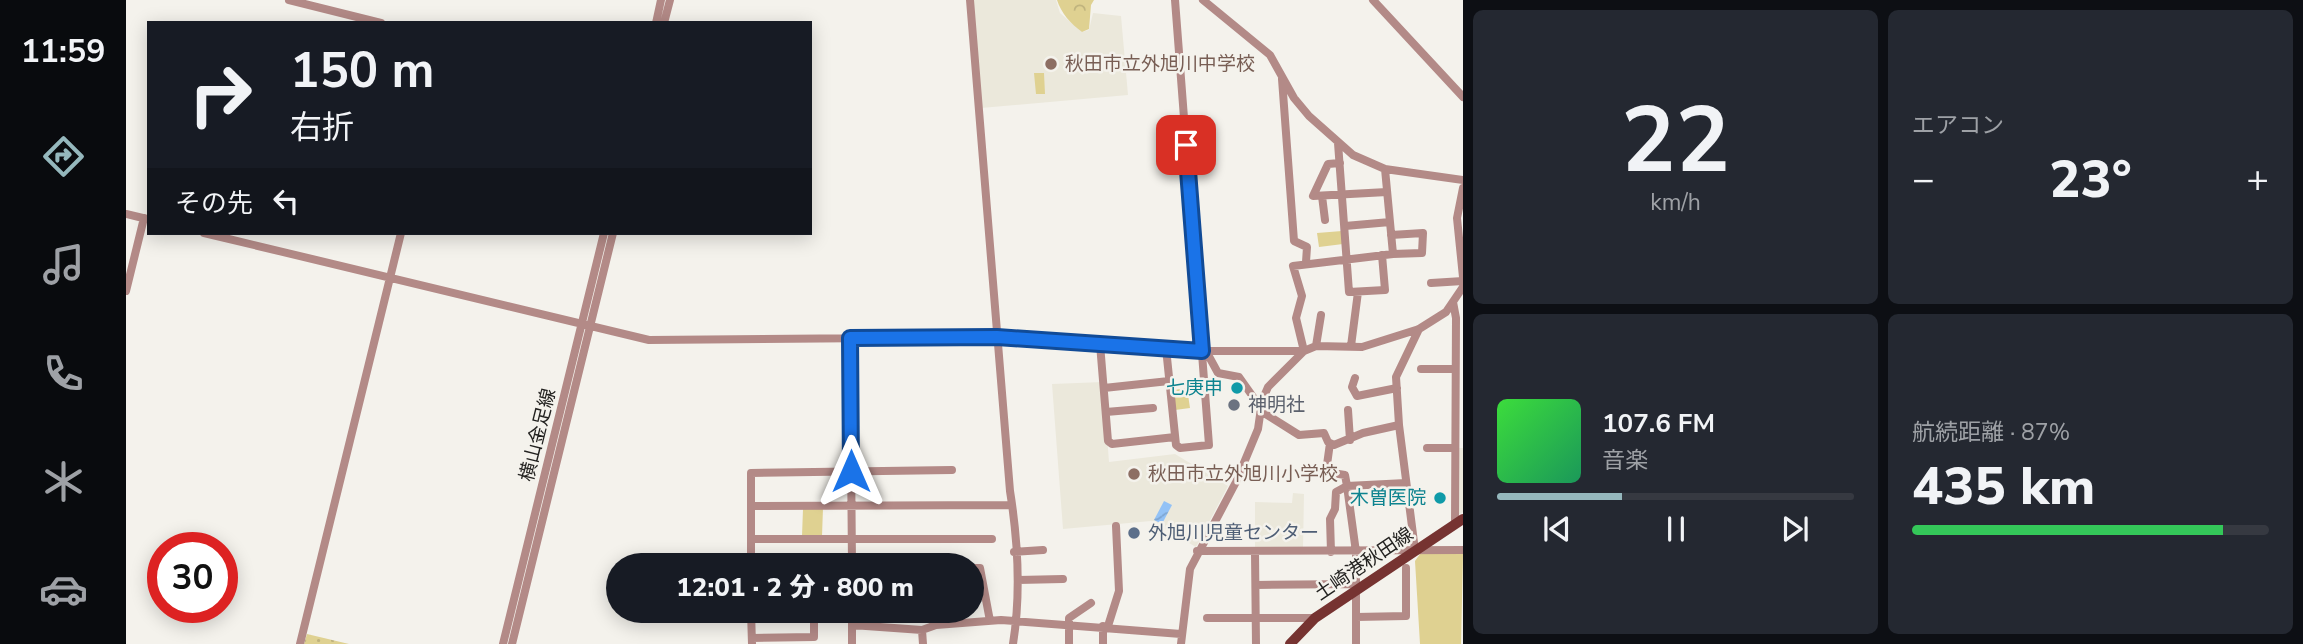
<!DOCTYPE html>
<html lang="ja">
<meta charset="utf-8">
<style>
body{margin:0;font-family:"Nunito Sans","Noto Sans JP",sans-serif;background:#242831;color:#f1f3f6;height:100vh;display:flex;flex-direction:column;font-size:26px;white-space:nowrap}
*{box-sizing:border-box;margin:0}
p{font-size:23px;color:#9ea1a6}
.icon{flex:none;width:38px;height:38px;fill:none;stroke:currentColor;stroke-width:2;stroke-linecap:round;stroke-linejoin:round}
.map{position:relative;flex:1;overflow:hidden}
.panel{display:flex;flex-direction:column;gap:10px;padding:10px;background:#0d0f14;width:840px}
.panel>*{flex:none}
.banner{position:absolute;left:21px;top:21px;width:665px;height:214px;border-radius:0px;box-shadow:0 4px 18px #0003;background:#171b24;color:#f1f3f6;overflow:hidden}
.speed{position:absolute;left:21px;top:532px;display:flex;gap:14px;font-size:35px;font-weight:700;text-align:center}
.speed>*{display:grid;place-content:center;width:91px;height:91px;border-radius:50%;background:#171b24;box-shadow:0 4px 18px #0003;line-height:1}
.speed .limit{border:10px solid #d22;background:#fff;color:#111}
.pin{position:absolute;display:grid;place-items:center;width:60px;height:60px;color:#fff;margin:-30px;border-radius:14px;box-shadow:0 4px 10px #0006}
.me{position:absolute;width:77px;margin:-38px;rotate:0deg;stroke-linejoin:round;filter:drop-shadow(0 0 5px #0008)}
.turn{display:flex;align-items:center;gap:24px;height:147px;padding:0 28px;font-size:32px}
.turn .icon{width:91px;height:91px;stroke-width:2.5}
.turn b{display:block;font-size:49px;line-height:60px}
.then{display:flex;align-items:center;height:66px;padding:0 28px;background:#0003;gap:14px;font-size:26px}
.big{font-size:52px;font-weight:800;line-height:1.1}
.panel .widget{flex:1;display:flex;flex-direction:column;justify-content:center;gap:10px;min-width:0;padding:0 24px;border-radius:10px;background:#242831}
.panel .dial{align-items:center;gap:0}
.dial b{font-size:91px;line-height:1}
.song{display:flex;align-items:center;gap:21px}
.cover{width:84px;height:84px;border-radius:10px;background:linear-gradient(135deg,hsl(120 70% 55%),hsl(150 70% 35%))}
.played{height:7px;border-radius:4px;background:linear-gradient(90deg,#95b8bd 35%,#363941 35%)}
.keys{display:flex;justify-content:space-around;direction:ltr}
.heat{display:flex;justify-content:space-between;align-items:center;font-size:38px;direction:ltr}
.charge{height:10px;border-radius:5px;background:linear-gradient(90deg,#34c759 87%,#363941 0)}
.panel .tiles{flex:1;display:grid;gap:10px;grid-template-columns:repeat(2,1fr)}
.trip{position:absolute;left:480px;top:553px;width:378px;height:70px;border-radius:35px;background:#171b24;box-shadow:0 4px 18px #0003;font-weight:800;line-height:70px;text-align:center}
main{display:flex;flex:1;min-height:0}
.tabs{display:flex;flex-direction:column;width:126px;justify-content:space-around;align-items:center;background:#090b0e;color:#9ea1a6}
.tabs .icon{width:49px;height:49px}
.tabs .on{color:#95b8bd}
.tabs b{font-size:32px;color:#f1f3f6}
.map>svg:first-child{display:block}
.built{fill:#ebe8db}
.grass{fill:url(#grass-dots)}
.forest{fill:url(#forest-crowns)}
.park{fill:#dfd191}
.water{fill:url(#water-waves)}
.lines{fill:none;stroke-linecap:round;stroke-linejoin:round}
.minor{stroke:#b38a87;stroke-width:8}
.major{stroke:#763331;stroke-width:10}
.route-casing{stroke:#114b97;stroke-width:18}
.route{stroke:#1a73e8;stroke-width:12}
.education-dot{fill:#8d6e63;stroke:#f4f2ec;stroke-width:2.5}
.culture-dot{fill:#0f9aa8;stroke:#f4f2ec;stroke-width:2.5}
.worship-dot{fill:#6b7280;stroke:#f4f2ec;stroke-width:2.5}
.service-dot{fill:#5c6f8a;stroke:#f4f2ec;stroke-width:2.5}
.labels{text-anchor:middle;dominant-baseline:central;stroke-width:5;stroke-linejoin:round;paint-order:stroke}
.education-label{font-size:19px;fill:#785e54;stroke:#f4f2ec;text-anchor:start}
.culture-label{font-size:19px;fill:#0d838f;stroke:#f4f2ec;text-anchor:end}
.worship-label{font-size:19px;fill:#5b616d;stroke:#f4f2ec;text-anchor:start}
.street-label{font-size:19px;fill:#232220;stroke:#f4f2ec}
.service-label{font-size:19px;fill:#4e5e75;stroke:#f4f2ec;text-anchor:start}
</style>
<main>
<nav class="tabs">
<b>11:59</b>
<svg class="icon on" aria-label="directions" viewBox="0 0 24 24"><path d="M12 3l9 9-9 9-9-9zM9 14v-3h6M13 9l2 2-2 2"/></svg>
<svg class="icon" aria-label="music" viewBox="0 0 24 24"><path d="M9 18V5l10-2v13"/><circle cx="6" cy="18" r="3"/><circle cx="16" cy="16" r="3"/></svg>
<svg class="icon" aria-label="phone" viewBox="0 0 24 24"><path d="M5 4h4l2 5-3 2q2 4 5 5l2-3 5 2v4C11 20 4 13 5 4z"/></svg>
<svg class="icon" aria-label="climate" viewBox="0 0 24 24"><path d="M12 3v18M4 7l16 10M4 17L20 7"/></svg>
<svg class="icon" aria-label="car" viewBox="0 0 24 24"><path d="M5 17H2v-5l4-1 3-4h7l3 4 3 1v5h-3M9 17h6M6 11h13"/><circle cx="7" cy="17" r="2"/><circle cx="17" cy="17" r="2"/></svg>
</nav>
<div class="map">
<svg width="1337" height="644" viewBox="0 0 1337 644">
<defs>
<pattern id="grass-dots" width="8" height="8" patternUnits="userSpaceOnUse" patternTransform="scale(1.75)"><rect width="8" height="8" fill="#dfd191"/><path d="M2 2h.1M6 6h.1" fill="none" stroke="#bfb37d" stroke-width="1.8" stroke-linecap="round"/></pattern>
<pattern id="forest-crowns" width="20" height="18" patternUnits="userSpaceOnUse" patternTransform="scale(1.75)"><rect width="20" height="18" fill="#dfd191"/><path d="M2 6a3 3 0 1 1 6 0M12 15a3 3 0 1 1 6 0" fill="none" stroke="#bfb37d"/></pattern>
<pattern id="water-waves" width="16" height="10" patternUnits="userSpaceOnUse" patternTransform="scale(1.75)"><rect width="16" height="10" fill="#93c2f6"/><path d="M0 5q4-4 8 0t8 0" fill="none" stroke="#7ea6d3"/></pattern>
</defs>
<rect width="100%" height="100%" fill="#f4f2ec"/>
<path class="built" d="M847 0H930L934 13 956 32 963 30 967 13 995 16 1002 95 855 108Z
M977 382 983 462 1049 454 1102 486 1070 547 1025 521 937 529 926 384Z
M1332 448H1337V512L1332 515Z
M1167 493 1178 494 1177 549 1129 550V502L1166 503Z"/>
<path class="grass" d="M181 634 223 644H178Z"/>
<path class="forest" d="M931 0H968L965 5 963 29 956 32C945 24 935 13 931 0Z"/>
<path class="park" d="M908 73H918L919 94H910Z
M1216 231 1217 244 1193 247 1191 233Z
M1061 388 1064 408 1049 410 1048 390Z
M697 508 696 536H676L677 509Z
M1294 554H1337L1335 644H1294L1289 561Z"/>
<path class="water" d="M1038 501 1046 505 1036 524 1028 520Z"/>
<g class="lines">
<path class="minor" d="M163 0 255 23
M844 0 884 491C892 541 895 594 887 644
M1077 0 1144 55 1168 98 1183 116 1227 155 1259 169 1337 180
M1247 0 1337 97
M530 23 535 0
M538 23 544 0
M1156 79 1168 241 1181 247 1180 262
M1212 143 1223 292 1259 290 1256 255
M1214 163 1202 164 1187 196 1261 192
M1337 188 1331 218 1337 277
M1196 196 1199 220
M0 214 21 219
M1219 226 1264 222
M78 233 523 340 871 337 1076 351H1178
M1265 235 1297 233 1296 253 1267 254
M1305 283 1337 281
M0 291 18 218
M1327 302 1330 318 1329 524
M724 338 726 565
M974 344 982 441 986 444 1049 437
M1190 346 1195 315
M1225 346 1232 292
M1040 348 1050 445 1054 448 1083 445 1049 0
M1080 351 1092 373 1113 377 1130 401H1136
M1178 351 1170 318 1176 296 1167 266 1267 254 1259 169
M1295 369H1328
M1229 378 1226 387 1231 396 1271 388
M978 388 1043 381
M1222 410 1224 440
M1135 411 1173 435 1198 433 1202 442 1208 445 1237 433 1273 425
M980 412 1027 408
M1204 443 1200 472 1219 475 1221 486 1230 552V644
M1301 448H1328
M625 506 886 505
M625 539H866
M1289 550 1273 425 1270 377 1293 329
M1071 551 1337 550
M888 552 917 550
M1205 552 1204 519 1209 509 1210 492 1221 486 1280 483
M1129 553 1130 644
M625 565V473L826 470
M845 568H854L864 621
M892 580 937 579
M1130 585 1230 584
M625 611 626 644
M1230 617 1280 616V568
M1081 618H1189
M726 625 796 630 810 625 875 620 1055 634
M977 626V644
M982 626 993 591 990 526
M796 630 797 644
M626 638 688 637V611
M174 644 275 233
M377 644 478 233
M386 644 487 233
M726 644V611
M943 644V618L965 603
M1055 644 1064 569 1110 482 1132 429 1136 401 1142 387 1178 351 1190 346 1236 347 1293 329 1320 312 1337 287"/>
<path class="major" d="M1164 644 1189 618 1337 519"/>
</g>
<g class="lines">
<g class="route-casing">
<path id="route" d="M725 471 724 338 871 337 1076 351 1060 145"/>
</g>
<use href="#route" class="route"/>
</g>
<g class="education-dot">
<circle cx="925" cy="64" r="7"/>
<circle cx="1008" cy="474" r="7"/>
</g>
<g class="culture-dot">
<circle cx="1111" cy="388" r="7"/>
<circle cx="1314" cy="498" r="7"/>
</g>
<circle class="worship-dot" cx="1108" cy="405" r="7"/>
<circle class="service-dot" cx="1008" cy="533" r="7"/>
<g class="labels">
<g class="education-label">
<text x="939" y="64">秋田市立外旭川中学校</text>
<text x="1022" y="474">秋田市立外旭川小学校</text>
</g>
<g class="culture-label">
<text x="1097" y="388">七庚申</text>
<text x="1300" y="498">木曽医院</text>
</g>
<g class="worship-label">
<text x="1122" y="405">神明社</text>
</g>
<g class="street-label">
<text transform="translate(412 435) rotate(-76)">横山金足線</text>
<text transform="translate(1238 564) rotate(-34)">土崎港秋田線</text>
</g>
<g class="service-label">
<text x="1022" y="533">外旭川児童センター</text>
</g>
</g>
</svg>
<div class="speed"><div class="limit">30</div></div>
<div class="pin" style="left:1060px;top:145px;background:#d93025"><svg class="icon" aria-label="arrive" viewBox="0 0 24 24"><path d="M6 21V4h12l-3 4 3 4H6"/></svg></div>
<svg class="me" style="left:725px;top:471px" viewBox="-20 -20 40 40"><path d="M0-17L14 15 0 8-14 15z" fill="#1a73e8" stroke="#fff" stroke-width="4"/></svg>
<div class="trip">12:01 · 2 分 · 800 m</div>
<div class="banner">
<div class="turn"><svg class="icon" aria-label="right" viewBox="0 0 24 24"><path d="M7 20v-9h11M14 6l5 5-5 5"/></svg><div><b>150 m</b>右折</div></div>
<div class="then">その先<svg class="icon" aria-label="left" viewBox="0 0 24 24"><path d="M17 20v-9H6M10 6l-5 5 5 5"/></svg></div>
</div>
</div>
<section class="panel">
<div class="tiles">
<div class="widget dial"><b>22</b><p>km/h</p></div>
<div class="widget"><p>エアコン</p>
<div class="heat"><a>−</a><b class="big">23°</b><a>+</a></div>
</div>
<div class="widget">
<div class="song"><i class="cover"></i><div><b>107.6 FM</b><p>音楽</p></div></div>
<div class="played"></div>
<div class="keys"><svg class="icon" aria-label="previous" viewBox="0 0 24 24"><path d="M18 5L8 12l10 7zM5 5v14"/></svg><svg class="icon" aria-label="pause" viewBox="0 0 24 24"><path d="M8 5v14M16 5v14"/></svg><svg class="icon" aria-label="next" viewBox="0 0 24 24"><path d="M6 5l10 7-10 7zM19 5v14"/></svg></div>
</div>
<div class="widget"><p>航続距離 · 87%</p><b class="big">435 km</b><div class="charge"></div></div>
</div>
</section>
</main>
